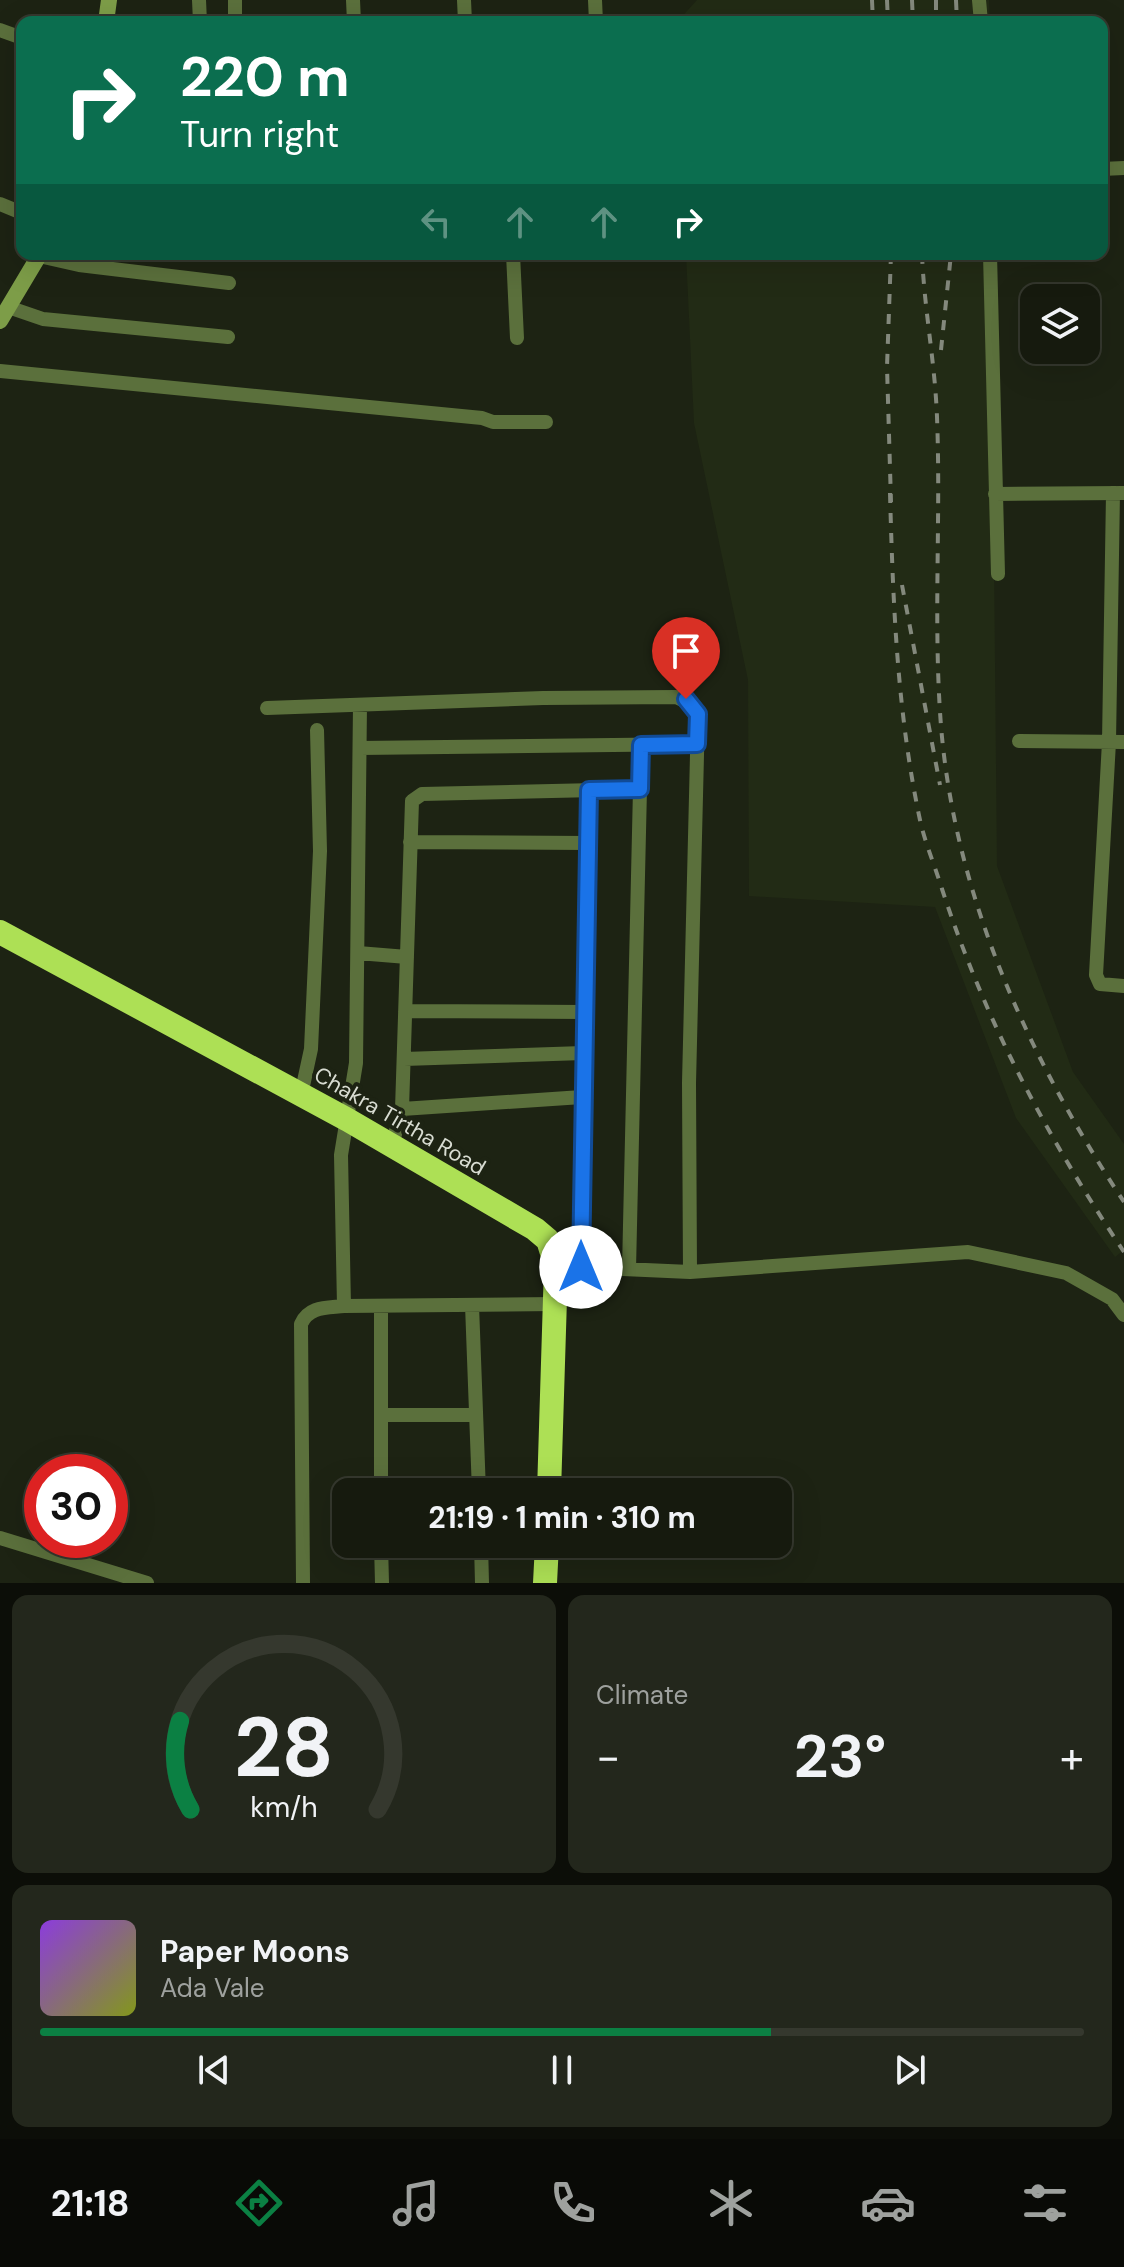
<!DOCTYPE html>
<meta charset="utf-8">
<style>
body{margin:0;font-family:"DM Sans",sans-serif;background:#23271c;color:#f1f3f6;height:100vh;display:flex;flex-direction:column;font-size:30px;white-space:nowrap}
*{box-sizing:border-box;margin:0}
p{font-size:26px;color:#9ea19e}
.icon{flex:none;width:44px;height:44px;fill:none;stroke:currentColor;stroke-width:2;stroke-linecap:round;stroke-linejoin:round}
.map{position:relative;height:1583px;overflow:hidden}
.details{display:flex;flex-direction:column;gap:12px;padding:12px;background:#0c0e08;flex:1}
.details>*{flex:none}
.banner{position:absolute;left:16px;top:16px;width:1092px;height:244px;border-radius:16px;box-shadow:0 8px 32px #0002,0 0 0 2px #35382e;background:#0b6e4f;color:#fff;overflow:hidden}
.buttons{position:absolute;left:1020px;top:284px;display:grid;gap:16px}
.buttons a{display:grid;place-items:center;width:80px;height:80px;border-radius:16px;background:#161a0e;box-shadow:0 8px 32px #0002,0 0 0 2px #35382e;font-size:40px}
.speed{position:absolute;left:24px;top:1454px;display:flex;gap:16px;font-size:40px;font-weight:700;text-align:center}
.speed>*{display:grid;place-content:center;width:104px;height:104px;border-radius:50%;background:#161a0e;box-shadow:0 8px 32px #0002,0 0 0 2px #35382e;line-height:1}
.speed .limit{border:12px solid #d22;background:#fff;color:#111}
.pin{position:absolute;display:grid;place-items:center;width:68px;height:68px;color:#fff;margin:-82px -34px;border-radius:50% 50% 50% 0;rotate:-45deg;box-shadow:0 0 8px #0007}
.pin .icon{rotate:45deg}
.me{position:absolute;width:88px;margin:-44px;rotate:0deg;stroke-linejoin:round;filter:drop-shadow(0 0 6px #0008)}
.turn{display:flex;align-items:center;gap:28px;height:168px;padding:0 32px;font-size:36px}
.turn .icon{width:104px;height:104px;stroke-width:2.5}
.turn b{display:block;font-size:56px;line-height:68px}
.lanes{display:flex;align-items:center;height:76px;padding:0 32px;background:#0003;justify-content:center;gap:40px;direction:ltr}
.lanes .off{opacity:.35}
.big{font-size:60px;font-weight:700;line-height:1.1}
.details .widget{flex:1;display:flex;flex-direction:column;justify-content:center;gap:12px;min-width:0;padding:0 28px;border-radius:16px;background:#23271c}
.details .dial{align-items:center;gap:0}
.dial svg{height:208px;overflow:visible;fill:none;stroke:#35382e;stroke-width:7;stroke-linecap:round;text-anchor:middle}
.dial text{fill:#f1f3f6;stroke:none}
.song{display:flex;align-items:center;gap:24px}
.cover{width:96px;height:96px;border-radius:12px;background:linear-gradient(135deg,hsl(270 70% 55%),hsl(70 70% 35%))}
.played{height:8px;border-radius:4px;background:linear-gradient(90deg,#0b8043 70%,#35382e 70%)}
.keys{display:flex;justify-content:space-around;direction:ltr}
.heat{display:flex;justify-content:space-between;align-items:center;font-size:44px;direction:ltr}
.details .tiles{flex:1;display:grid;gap:12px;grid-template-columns:1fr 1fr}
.widget:last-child{grid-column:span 2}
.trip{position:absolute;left:332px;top:1478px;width:460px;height:80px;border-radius:16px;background:#161a0e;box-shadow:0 8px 32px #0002,0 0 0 2px #35382e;font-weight:700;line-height:80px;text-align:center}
.dock{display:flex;height:128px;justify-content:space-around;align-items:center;background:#090a06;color:#9ea19e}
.dock .icon{width:56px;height:56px}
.dock .active{color:#0b8043}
.dock b{font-size:36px;color:#f1f3f6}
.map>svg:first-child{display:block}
.built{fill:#222b15}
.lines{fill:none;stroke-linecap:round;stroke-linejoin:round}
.street{stroke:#5b703c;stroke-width:14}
.secondary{stroke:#7d9d48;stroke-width:16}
.highway{stroke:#ade055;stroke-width:24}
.rail{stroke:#84897d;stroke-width:4;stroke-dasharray:10 10;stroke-linecap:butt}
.route-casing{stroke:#114b97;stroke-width:20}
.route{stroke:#1a73e8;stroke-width:14}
.labels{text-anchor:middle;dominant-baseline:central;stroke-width:8;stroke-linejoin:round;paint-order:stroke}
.street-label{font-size:22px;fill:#d8dcd2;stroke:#1d2313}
</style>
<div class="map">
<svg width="1124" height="1583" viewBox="0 0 1124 1583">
<rect width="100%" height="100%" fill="#1d2313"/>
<path class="built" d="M697 0H989L990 22H677Z
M686 254H991L997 866 1073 1072 1124 1144V1250L1115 1257 1016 1118 935 907 749 896 748 680 694 423Z"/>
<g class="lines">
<path class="street" d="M199 0 200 22
M353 0 354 22
M464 0 465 22
M595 0 596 22
M979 0 981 22
M235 22V0
M0 30 22 38
M1102 169 1124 168
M0 204 22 213
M513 254 517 338
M990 254 998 574
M39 256 79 265 229 283
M8 307 43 319 228 337
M0 371 482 418 493 422H546
M1113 493 1109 742 1096 975 1100 984 1124 986
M995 494 1124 493
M267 708 543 698 676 697 693 705 698 714 689 1083 690 1272
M1019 741 1124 742
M360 748 697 744
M410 842 588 843
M358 953 407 957
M405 1011 584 1012
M404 1059 583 1053
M301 1095 311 1049 320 851 317 730
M402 1109 582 1097
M392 1145 402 1109 412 801 422 794 640 789
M556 1266 690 1272 968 1252 1066 1273 1112 1299 1124 1315
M581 1267 589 790
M629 1269 641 745
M472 1305 479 1492
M344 1306 341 1155 356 1063 360 705
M381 1306V1492
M381 1415H476
M0 1538 147 1583
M381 1544 382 1583
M481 1544 482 1583
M303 1583 301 1324C309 1306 327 1308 344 1306L555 1304"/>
<path class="secondary" d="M106 22 109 0
M0 321 40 254"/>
<path class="highway" d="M0 932 348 1120 535 1229 548 1240 556 1266 549 1492
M545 1583 547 1544"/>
<path class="rail" d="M872 0 873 22
M887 0 888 22
M912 0 913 22
M936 0V22
M956 0 957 22
M891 254 887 367 891 502
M922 254C924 308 935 362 937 417 941 520 933 623 941 726 955 898 1030 1060 1124 1202
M941 350 951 254
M890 493C893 603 897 712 920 820 925 843 935 866 942 889 986 1023 1046 1135 1124 1252
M902 585 940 785"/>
</g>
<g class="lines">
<g class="route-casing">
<path id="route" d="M581 1267 589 790 640 789 641 745 697 744 698 714 686 699"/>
</g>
<use href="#route" class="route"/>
</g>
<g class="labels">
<g class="street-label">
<text transform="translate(400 1121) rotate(30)">Chakra Tirtha Road</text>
</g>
</g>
</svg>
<div class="buttons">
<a><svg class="icon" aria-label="layers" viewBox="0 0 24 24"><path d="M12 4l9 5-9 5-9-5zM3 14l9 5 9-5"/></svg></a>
</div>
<div class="speed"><div class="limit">30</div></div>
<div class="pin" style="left:686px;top:699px;background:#d93025"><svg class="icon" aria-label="arrive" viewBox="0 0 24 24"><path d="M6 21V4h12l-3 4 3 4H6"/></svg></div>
<svg class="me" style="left:581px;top:1267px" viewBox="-20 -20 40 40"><circle r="19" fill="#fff"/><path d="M0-13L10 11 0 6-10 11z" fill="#1a73e8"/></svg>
<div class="trip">21:19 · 1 min · 310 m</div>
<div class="banner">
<div class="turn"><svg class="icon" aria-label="right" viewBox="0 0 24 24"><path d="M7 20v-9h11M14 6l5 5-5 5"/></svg><div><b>220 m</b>Turn right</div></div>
<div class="lanes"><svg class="icon off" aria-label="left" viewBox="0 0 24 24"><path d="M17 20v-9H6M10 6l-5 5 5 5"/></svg><svg class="icon off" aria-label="ahead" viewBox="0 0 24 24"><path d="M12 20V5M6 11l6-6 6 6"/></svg><svg class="icon off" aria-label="ahead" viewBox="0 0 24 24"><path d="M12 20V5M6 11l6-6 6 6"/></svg><svg class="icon" aria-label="right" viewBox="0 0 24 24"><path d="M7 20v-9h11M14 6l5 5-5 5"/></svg></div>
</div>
</div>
<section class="details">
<div class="tiles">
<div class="widget dial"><svg viewBox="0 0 100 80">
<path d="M14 69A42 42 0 1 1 86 69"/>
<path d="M14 69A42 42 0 0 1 10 35" stroke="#0b8043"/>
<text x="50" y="56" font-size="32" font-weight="700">28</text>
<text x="50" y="72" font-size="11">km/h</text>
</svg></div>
<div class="widget"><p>Climate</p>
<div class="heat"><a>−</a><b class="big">23°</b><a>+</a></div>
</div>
<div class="widget">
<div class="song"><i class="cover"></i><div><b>Paper Moons</b><p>Ada Vale</p></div></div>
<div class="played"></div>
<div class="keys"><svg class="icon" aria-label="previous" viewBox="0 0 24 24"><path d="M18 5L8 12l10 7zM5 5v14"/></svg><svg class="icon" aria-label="pause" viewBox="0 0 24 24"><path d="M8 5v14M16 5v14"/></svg><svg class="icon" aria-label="next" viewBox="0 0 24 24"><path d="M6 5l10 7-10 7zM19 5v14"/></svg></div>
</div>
</div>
</section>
<nav class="dock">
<b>21:18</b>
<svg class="icon active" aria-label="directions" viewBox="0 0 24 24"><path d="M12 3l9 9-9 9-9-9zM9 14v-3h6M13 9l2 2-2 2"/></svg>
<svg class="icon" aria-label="music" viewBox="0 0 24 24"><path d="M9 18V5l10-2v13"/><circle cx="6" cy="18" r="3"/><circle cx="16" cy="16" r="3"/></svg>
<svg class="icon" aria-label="phone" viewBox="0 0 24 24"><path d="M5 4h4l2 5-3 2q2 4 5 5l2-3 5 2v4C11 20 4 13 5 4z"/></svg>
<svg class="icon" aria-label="climate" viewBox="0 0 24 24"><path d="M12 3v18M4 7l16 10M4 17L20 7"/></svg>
<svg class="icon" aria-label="car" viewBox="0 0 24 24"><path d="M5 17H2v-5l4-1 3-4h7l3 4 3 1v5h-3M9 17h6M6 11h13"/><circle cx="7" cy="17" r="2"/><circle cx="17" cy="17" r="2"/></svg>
<svg class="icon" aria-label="filters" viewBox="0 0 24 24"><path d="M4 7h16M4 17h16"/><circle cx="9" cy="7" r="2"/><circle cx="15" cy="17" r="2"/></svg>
</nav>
